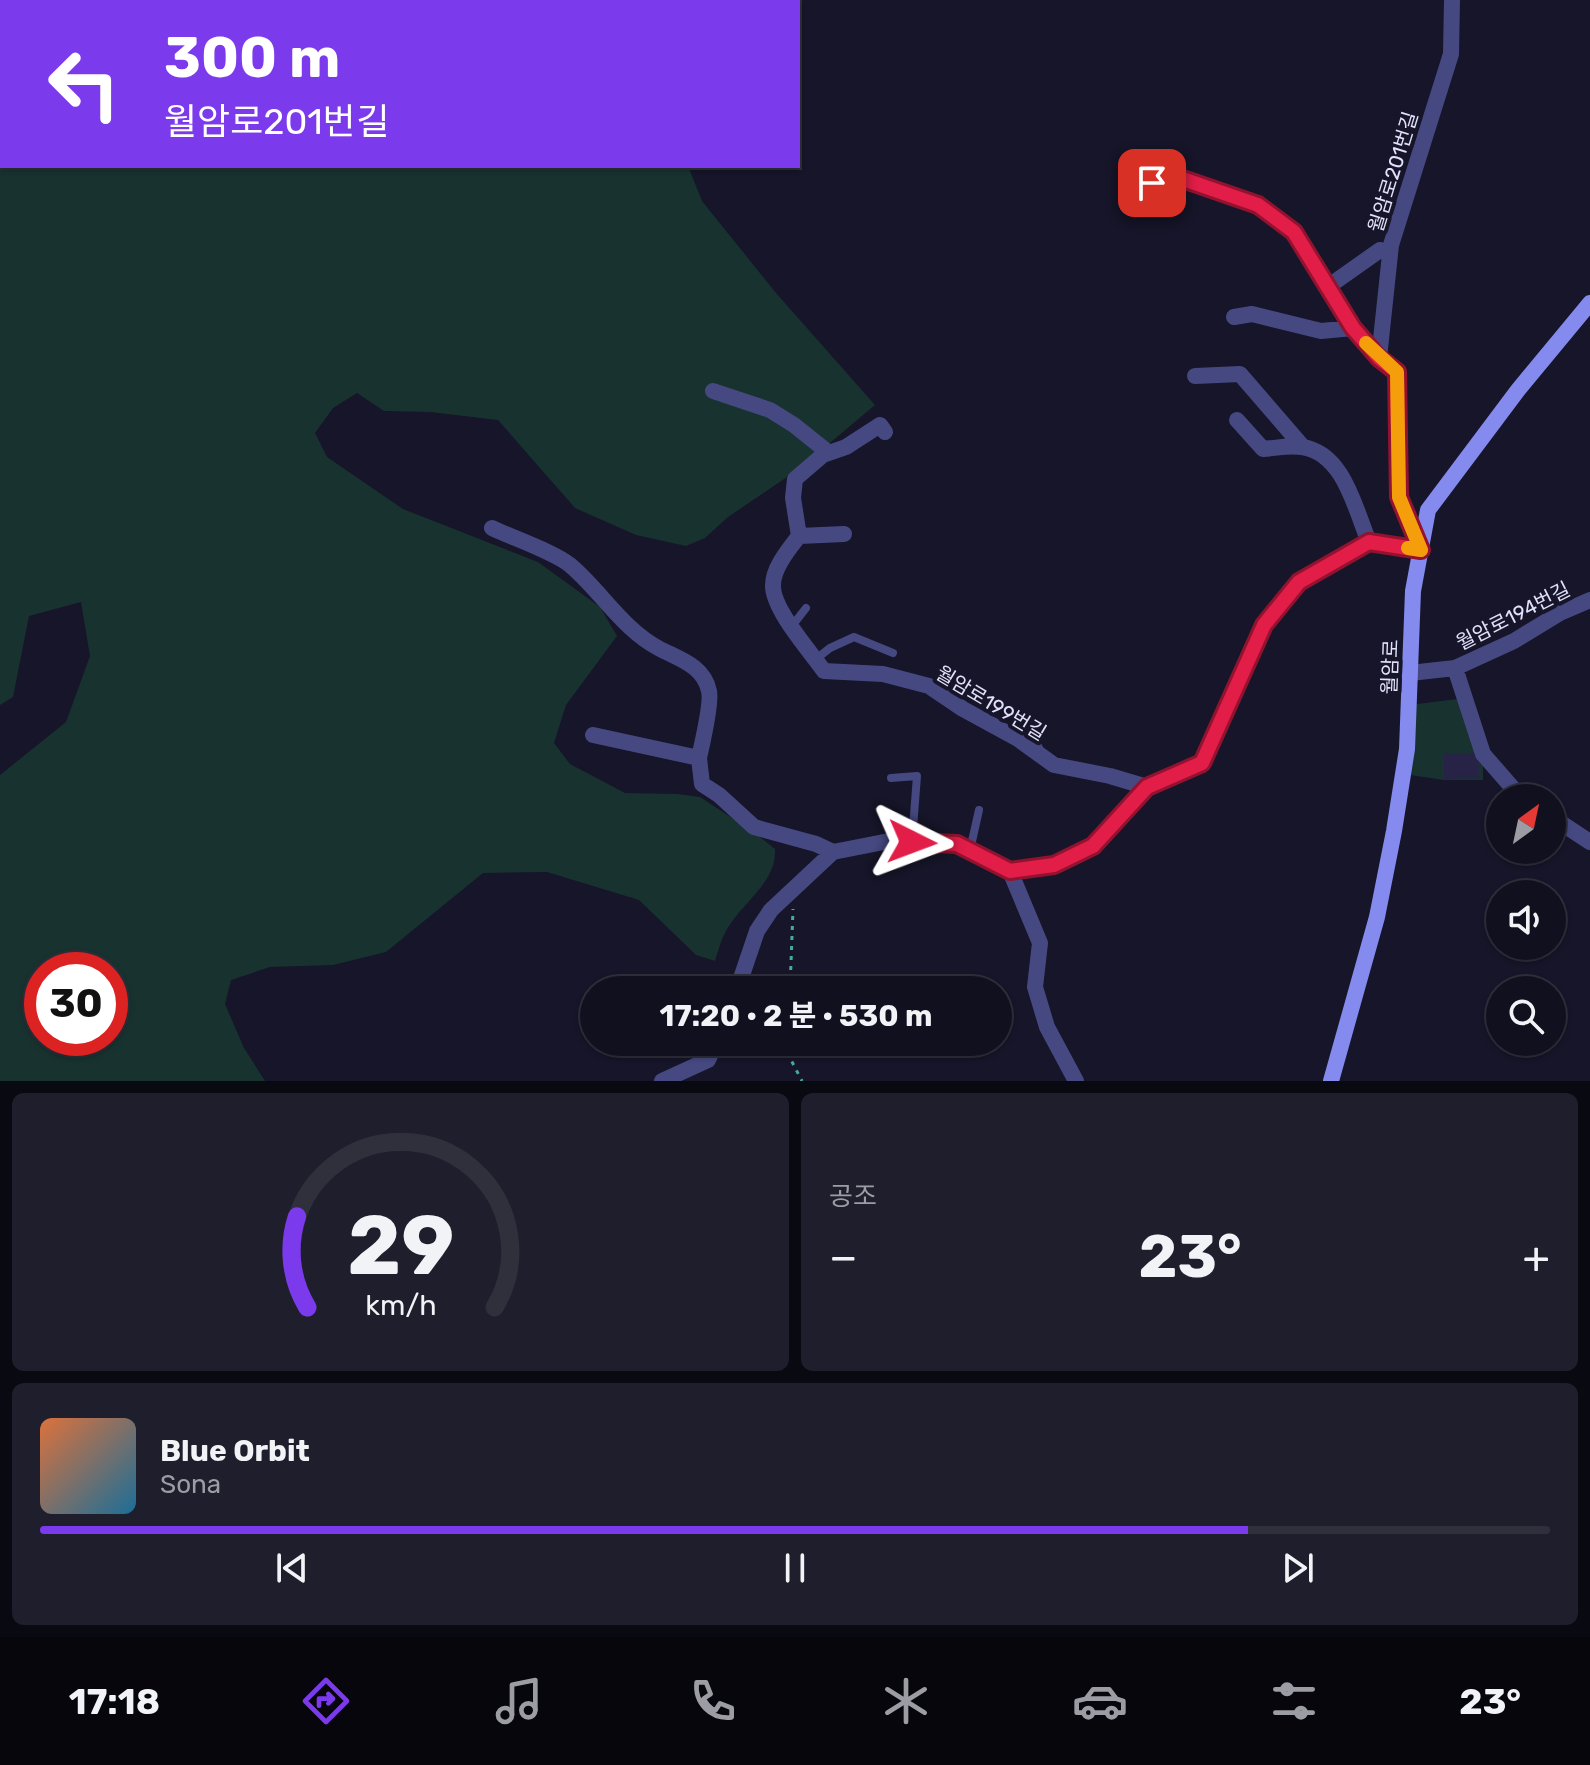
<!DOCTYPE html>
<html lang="ko">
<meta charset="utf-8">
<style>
body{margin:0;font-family:Rubik,"Noto Sans KR",sans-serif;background:#1e1e2c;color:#f1f3f6;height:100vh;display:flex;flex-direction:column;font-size:30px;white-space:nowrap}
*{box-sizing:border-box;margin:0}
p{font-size:26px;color:#9c9da4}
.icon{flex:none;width:44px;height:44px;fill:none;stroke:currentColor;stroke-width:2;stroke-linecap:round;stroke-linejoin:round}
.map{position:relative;height:1081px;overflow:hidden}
.drawer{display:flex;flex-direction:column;gap:12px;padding:12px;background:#090911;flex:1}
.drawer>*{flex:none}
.hud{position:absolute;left:0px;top:0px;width:800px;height:168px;box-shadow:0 2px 6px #0004,0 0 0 2px #30303d;background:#7c3aed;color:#fff;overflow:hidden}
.needle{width:52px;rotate:33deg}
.fabs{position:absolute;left:1486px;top:784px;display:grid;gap:16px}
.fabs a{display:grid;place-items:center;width:80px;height:80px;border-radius:50%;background:#10101f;box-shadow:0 2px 6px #0004,0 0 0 2px #30303d;font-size:40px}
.speed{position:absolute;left:24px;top:952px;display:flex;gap:16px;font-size:40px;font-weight:700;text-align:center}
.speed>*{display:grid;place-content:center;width:104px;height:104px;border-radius:50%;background:#10101f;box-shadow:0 2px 6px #0004,0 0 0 2px #30303d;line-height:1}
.speed .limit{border:12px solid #d22;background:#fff;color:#111}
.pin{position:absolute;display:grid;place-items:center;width:68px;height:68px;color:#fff;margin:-34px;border-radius:16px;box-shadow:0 4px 12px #0006}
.me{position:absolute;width:88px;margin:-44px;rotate:93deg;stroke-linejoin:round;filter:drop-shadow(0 0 6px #0008)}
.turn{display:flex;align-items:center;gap:28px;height:168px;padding:0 32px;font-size:36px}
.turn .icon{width:104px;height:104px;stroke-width:2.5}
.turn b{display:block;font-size:56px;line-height:68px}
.big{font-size:60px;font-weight:700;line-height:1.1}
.drawer .card{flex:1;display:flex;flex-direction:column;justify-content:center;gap:12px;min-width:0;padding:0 28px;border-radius:12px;background:#1e1e2c}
.drawer .dial{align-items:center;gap:0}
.dial svg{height:208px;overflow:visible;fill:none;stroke:#30303d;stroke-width:7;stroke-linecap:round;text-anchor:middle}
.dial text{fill:#f1f3f6;stroke:none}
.song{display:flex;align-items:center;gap:24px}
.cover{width:96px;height:96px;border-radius:12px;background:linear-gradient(135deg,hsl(20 70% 55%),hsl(200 70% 35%))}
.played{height:8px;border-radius:4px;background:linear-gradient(90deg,#7c3aed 80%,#30303d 80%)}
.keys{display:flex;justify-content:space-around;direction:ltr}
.heat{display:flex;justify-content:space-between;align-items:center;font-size:44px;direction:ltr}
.drawer .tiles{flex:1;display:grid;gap:12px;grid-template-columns:1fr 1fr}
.card:last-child{grid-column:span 2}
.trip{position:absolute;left:580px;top:976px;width:432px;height:80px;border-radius:40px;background:#10101f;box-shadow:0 2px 6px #0004,0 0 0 2px #30303d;font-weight:700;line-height:80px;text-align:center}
.dock{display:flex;height:128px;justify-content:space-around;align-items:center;background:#06060c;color:#9c9da4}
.dock .icon{width:56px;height:56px}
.dock .active{color:#7c3aed}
.dock b{font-size:36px;color:#f1f3f6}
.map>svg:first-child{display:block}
.green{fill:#18322f;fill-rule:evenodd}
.building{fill:#272347}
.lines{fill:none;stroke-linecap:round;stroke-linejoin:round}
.path{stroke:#42ad9d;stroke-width:3;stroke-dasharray:4 6;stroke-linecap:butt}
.lane{stroke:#464981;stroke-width:8}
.street{stroke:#464981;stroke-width:16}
.secondary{stroke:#858bee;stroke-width:16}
.route-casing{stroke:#92132f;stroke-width:20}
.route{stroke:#e11d48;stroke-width:14}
.slow{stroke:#f59e0b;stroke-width:14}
.labels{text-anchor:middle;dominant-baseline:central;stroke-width:8;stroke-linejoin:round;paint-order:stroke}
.street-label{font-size:20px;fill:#e1e1fb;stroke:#161529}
</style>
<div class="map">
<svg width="1590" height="1081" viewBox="0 0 1590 1081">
<rect width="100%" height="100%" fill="#161529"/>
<path class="green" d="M0 0H653L2 2V166H688L702 201 776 293 875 405 799 469 728 517 705 538 686 546 636 535 575 508 498 420 430 412 384 411 357 393 333 408 315 433 327 457 403 509 538 562 600 607 617 636 566 705 554 743 570 764 625 793 677 794 700 797 755 833 775 849C777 883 741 903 726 931 721 940 718 951 715 961L696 955 639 900 547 872 483 873 386 952 333 965 270 967 231 980 225 1004 244 1048 265 1081H0V775L66 722 90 656 81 602 29 616 13 697 0 705ZM42 970H110V1038H42Z
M1466 698 1483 754V780H1444L1403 774 1409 705Z"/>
<path class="building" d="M1444 753H1479V778L1444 779Z"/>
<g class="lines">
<path class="path" d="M790 990 793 909
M789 1042 790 1058 802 1081"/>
<path class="lane" d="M792 626 806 608
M816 659 830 648 854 637 893 653
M1023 716 1040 750
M891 778 917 776 912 841
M970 850 979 810"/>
<path class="street" d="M1128 190 1177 177 1258 205 1294 232 1329 286
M1234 317 1252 314 1321 331 1353 328 1379 358
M1353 328 1329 286 1380 250
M1195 376 1240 374 1303 447
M713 391 770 410 794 425 829 453
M1237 420 1263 449C1276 448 1290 445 1302 447 1344 453 1355 509 1369 542
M492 528C513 538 554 552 570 565 601 591 623 630 660 649 679 659 704 666 709 691 712 703 702 744 699 758
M844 534 799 536C789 549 773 568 773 585 772 609 810 651 824 671L883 674 929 686 963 709 1018 739 1054 765 1110 776 1147 787
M799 536 793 498 795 479 823 455 846 447 880 425 885 432
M1421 550 1399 497 1397 372 1379 358 1391 245 1451 54 1452 0
M1455 668 1514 641 1560 613 1590 600
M1410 673 1455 668 1483 754 1517 793 1524 798
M593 735 699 758 702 784 719 795 754 827 816 844 833 852
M1552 817 1590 842
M1010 871 1040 943 1035 987 1047 1027 1076 1081
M737 990 757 931 771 910 833 852 889 841 957 844 1010 871 1054 865 1093 846 1147 787 1202 763 1264 625 1299 582 1369 542 1421 550
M662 1081 708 1060 716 1042"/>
<path class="secondary" d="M1331 1081 1377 917 1394 831 1407 749 1413 591 1428 510 1518 390 1590 303"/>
</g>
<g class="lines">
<g class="route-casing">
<path id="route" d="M912 842 957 844 1010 871 1054 865 1093 846 1147 787 1202 763 1264 625 1299 582 1369 542 1421 550 1399 497 1397 372 1379 358 1353 328 1294 232 1258 205 1177 177 1152 183"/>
</g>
<use href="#route" class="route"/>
<path class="slow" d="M1366 343 1397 372 1399 497 1421 550 1408 548"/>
</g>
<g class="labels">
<g class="street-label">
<text transform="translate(1393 172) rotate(-73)">월암로201번길</text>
<text transform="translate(1513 616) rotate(-27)">월암로194번길</text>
<text transform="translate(1390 667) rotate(-88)">월암로</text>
<text transform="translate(991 703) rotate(31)">월암로199번길</text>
</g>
</g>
</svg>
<div class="fabs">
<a><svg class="needle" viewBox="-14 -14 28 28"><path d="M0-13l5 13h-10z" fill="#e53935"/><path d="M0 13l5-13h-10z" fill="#9c9da4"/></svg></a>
<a><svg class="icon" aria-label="sound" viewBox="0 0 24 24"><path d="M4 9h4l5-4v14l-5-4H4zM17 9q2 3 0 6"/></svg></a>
<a><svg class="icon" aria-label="search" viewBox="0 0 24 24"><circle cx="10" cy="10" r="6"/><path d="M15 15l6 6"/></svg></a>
</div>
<div class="speed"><div class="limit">30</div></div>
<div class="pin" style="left:1152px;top:183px;background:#d93025"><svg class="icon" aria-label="arrive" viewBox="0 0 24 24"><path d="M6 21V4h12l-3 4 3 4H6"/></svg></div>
<svg class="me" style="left:912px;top:842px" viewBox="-20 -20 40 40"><path d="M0-17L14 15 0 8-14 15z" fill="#e11d48" stroke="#fff" stroke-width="4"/></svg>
<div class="trip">17:20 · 2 분 · 530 m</div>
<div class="hud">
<div class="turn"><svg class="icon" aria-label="left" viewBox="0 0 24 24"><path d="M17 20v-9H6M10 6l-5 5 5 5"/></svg><div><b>300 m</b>월암로201번길</div></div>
</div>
</div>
<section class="drawer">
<div class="tiles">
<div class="card dial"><svg viewBox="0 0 100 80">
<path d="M14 69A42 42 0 1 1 86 69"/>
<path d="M14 69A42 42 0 0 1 10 34" stroke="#7c3aed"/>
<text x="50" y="56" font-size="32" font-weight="700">29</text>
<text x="50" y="72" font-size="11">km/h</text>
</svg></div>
<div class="card"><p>공조</p>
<div class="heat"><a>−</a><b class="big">23°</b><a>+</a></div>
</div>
<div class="card">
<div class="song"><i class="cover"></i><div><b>Blue Orbit</b><p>Sona</p></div></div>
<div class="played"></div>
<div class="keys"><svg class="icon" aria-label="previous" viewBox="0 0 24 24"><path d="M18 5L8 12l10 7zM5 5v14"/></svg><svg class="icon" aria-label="pause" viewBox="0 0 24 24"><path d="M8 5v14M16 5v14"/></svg><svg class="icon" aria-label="next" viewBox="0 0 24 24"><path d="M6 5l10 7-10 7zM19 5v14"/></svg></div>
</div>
</div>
</section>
<nav class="dock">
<b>17:18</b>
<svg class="icon active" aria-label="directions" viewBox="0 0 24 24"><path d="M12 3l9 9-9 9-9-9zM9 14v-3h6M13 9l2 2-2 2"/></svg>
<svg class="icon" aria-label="music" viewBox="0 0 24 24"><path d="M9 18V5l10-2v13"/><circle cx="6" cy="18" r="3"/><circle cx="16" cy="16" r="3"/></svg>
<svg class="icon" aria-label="phone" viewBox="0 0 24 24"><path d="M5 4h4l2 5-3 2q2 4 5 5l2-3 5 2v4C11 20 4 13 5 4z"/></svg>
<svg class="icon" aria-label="climate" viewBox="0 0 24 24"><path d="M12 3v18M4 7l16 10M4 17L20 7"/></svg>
<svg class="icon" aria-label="car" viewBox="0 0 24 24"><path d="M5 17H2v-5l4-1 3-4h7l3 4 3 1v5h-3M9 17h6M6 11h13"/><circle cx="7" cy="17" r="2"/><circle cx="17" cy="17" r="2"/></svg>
<svg class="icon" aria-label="filters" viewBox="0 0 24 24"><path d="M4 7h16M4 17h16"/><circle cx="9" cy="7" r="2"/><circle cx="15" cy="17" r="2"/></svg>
<b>23°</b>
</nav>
